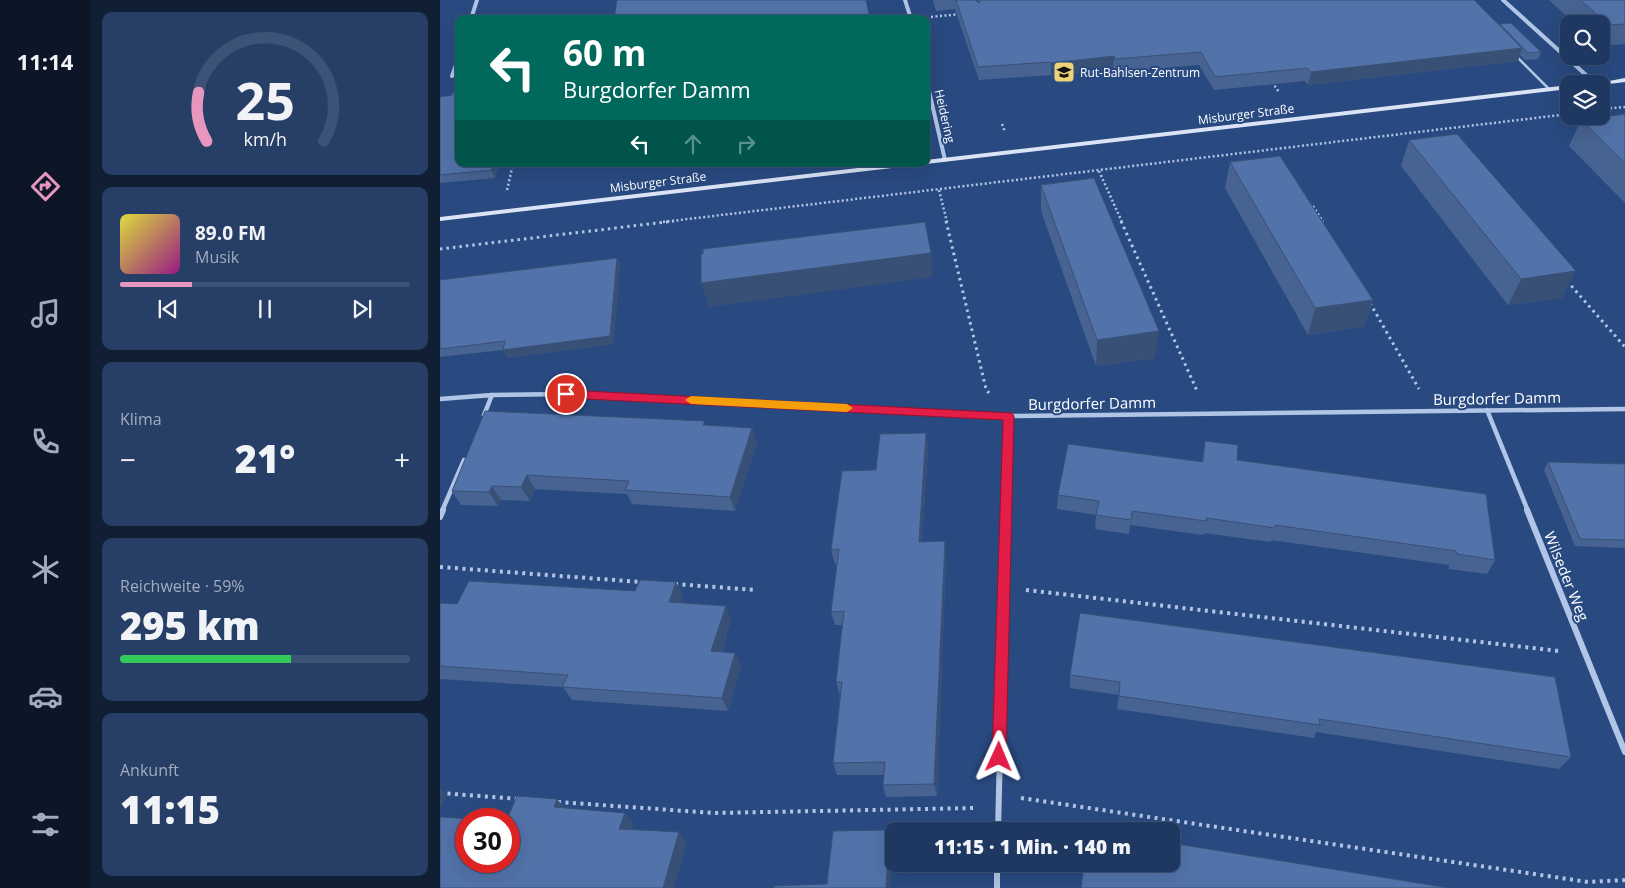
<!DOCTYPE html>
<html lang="de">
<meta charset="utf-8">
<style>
body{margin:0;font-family:"Open Sans",sans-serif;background:#273f67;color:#f1f3f6;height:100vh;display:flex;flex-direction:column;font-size:19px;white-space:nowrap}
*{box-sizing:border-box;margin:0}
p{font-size:16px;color:#a1acbd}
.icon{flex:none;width:28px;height:28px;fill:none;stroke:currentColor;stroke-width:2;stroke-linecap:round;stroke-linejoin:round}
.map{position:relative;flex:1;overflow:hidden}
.side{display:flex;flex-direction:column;gap:12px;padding:12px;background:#111f35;width:350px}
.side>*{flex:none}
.banner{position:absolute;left:15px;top:15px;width:475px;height:152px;border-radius:10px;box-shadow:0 5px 20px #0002,0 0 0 1px #3c5276;background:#00695c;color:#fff;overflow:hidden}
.controls{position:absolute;left:1120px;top:15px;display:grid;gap:10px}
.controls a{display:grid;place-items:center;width:50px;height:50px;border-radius:10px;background:#1f3861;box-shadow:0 5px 20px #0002,0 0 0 1px #3c5276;font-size:25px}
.speed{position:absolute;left:15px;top:808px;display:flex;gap:10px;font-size:25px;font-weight:700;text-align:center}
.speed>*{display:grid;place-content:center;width:65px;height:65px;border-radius:50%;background:#1f3861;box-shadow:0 5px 20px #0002,0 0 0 1px #3c5276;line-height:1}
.speed .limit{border:8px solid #d22;background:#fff;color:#111}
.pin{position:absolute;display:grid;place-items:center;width:42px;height:42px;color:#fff;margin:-21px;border:2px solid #fff;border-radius:50%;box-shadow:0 1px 5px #0007}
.me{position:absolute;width:55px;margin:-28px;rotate:1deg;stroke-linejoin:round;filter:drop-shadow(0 0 4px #0008)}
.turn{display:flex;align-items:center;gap:18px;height:105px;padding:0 25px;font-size:22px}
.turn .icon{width:65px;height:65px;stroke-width:2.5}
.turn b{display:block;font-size:35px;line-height:42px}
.lanes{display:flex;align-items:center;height:48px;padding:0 25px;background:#0003;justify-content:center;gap:25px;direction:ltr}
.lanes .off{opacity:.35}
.big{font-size:38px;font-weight:800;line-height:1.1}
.side .widget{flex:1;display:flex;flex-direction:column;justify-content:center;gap:8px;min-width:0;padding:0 18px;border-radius:10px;background:#273f67}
.side .dial{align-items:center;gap:0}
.dial svg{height:130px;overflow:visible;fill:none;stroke:#3c5276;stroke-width:7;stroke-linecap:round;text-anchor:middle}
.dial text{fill:#f1f3f6;stroke:none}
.song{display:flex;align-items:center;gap:15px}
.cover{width:60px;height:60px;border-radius:8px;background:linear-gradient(135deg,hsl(60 70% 55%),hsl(310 70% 35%))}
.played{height:5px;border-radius:2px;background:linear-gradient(90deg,#e797bd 25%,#3c5276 25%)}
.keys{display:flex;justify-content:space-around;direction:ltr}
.heat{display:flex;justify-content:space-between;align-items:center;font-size:28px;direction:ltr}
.charge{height:8px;border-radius:4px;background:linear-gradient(90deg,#34c759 59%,#3c5276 0)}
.trip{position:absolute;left:445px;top:822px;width:295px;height:50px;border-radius:10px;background:#1f3861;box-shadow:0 5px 20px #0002,0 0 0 1px #3c5276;font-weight:800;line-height:50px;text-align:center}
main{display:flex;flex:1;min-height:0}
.dock{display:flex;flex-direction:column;width:90px;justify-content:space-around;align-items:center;background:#0c1627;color:#a1acbd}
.dock .icon{width:35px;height:35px}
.dock .current{color:#e797bd}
.dock b{font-size:22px;color:#f1f3f6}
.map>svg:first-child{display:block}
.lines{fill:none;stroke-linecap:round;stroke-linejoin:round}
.path-far2{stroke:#b1c6e6;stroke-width:2.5;stroke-dasharray:2 2.5;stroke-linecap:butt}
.path-far1{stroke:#b1c6e6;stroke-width:3;stroke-dasharray:2.5 4;stroke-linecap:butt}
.path{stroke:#b1c6e6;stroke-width:4;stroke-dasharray:3 4.5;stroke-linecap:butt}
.lane{stroke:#b1c6e6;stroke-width:2.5}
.street-far2{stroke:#b1c6e6;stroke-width:4}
.street-far1{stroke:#b1c6e6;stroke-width:4.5}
.street{stroke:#b1c6e6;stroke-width:6}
.secondary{fill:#dae4f6;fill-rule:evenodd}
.wall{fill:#476391}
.shaded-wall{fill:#395076}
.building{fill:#5273a9;stroke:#395076}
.route{fill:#e11d48;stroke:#92132f}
.slow{fill:#f59e0b}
.labels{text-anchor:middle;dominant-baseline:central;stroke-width:4;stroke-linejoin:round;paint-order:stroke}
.far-poi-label{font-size:12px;fill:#fff;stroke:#294a81;text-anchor:start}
.far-street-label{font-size:12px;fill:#fff;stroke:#294a81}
.street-label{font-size:15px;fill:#fff;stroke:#294a81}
</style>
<main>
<nav class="dock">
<b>11:14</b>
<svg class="icon current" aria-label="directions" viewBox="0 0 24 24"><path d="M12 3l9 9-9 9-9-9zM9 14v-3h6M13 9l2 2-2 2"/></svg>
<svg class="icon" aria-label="music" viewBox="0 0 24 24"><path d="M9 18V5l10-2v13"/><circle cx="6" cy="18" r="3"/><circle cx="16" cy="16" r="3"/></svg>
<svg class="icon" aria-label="phone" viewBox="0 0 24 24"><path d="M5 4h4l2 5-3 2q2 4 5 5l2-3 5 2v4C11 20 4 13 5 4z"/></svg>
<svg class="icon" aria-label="climate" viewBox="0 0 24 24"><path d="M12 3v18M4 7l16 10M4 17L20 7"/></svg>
<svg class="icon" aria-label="car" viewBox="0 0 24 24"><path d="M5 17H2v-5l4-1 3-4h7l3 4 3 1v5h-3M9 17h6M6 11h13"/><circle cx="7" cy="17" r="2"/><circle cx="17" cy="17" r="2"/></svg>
<svg class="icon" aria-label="filters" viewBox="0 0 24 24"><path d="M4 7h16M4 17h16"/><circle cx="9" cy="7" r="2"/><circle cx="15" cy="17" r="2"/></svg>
</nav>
<section class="side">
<div class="widget dial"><svg viewBox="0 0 100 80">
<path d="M14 69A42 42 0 1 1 86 69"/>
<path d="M14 69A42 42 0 0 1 9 39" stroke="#e797bd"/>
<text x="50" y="56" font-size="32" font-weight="700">25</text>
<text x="50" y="72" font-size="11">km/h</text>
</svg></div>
<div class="widget">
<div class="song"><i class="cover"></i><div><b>89.0 FM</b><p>Musik</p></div></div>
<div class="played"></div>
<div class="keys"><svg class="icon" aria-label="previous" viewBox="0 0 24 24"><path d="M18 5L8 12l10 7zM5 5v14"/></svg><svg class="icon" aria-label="pause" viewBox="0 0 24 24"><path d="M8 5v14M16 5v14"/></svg><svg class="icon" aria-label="next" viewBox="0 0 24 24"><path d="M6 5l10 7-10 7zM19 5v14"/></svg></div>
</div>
<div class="widget"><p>Klima</p>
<div class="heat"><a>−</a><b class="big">21°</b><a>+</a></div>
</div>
<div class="widget"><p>Reichweite · 59%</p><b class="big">295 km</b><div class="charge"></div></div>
<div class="widget"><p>Ankunft</p><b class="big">11:15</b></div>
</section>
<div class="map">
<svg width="1185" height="888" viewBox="0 0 1185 888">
<rect width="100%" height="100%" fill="#294a81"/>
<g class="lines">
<path class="path-far2" d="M491 17 520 14
M832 82 839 92
M1161 109 1185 107
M562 124 565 132
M659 171 682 222
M67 190 73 164
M499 190 507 222
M873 206 883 222
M223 222 1129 114"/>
<path class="path-far1" d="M506 221 546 389 549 393
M681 221 758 393
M0 249 234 221
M1127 281 1185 347
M930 303 979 389"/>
<path class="path" d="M0 567 201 582
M235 584 315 590
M586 590 1119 651
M0 793 79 799
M581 798 1148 882 1185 880
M118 802 274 813 536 808"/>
<path class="lane" d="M1076 56 1110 90"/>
<path class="street-far2" d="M465 0 471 19
M1063 0 1156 84
M31 19 37 0
M12 76 19 57
M486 78 505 160"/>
<path class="street-far1" d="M0 399 52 395 126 394 568 416 1185 409
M1047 410 1088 511
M44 415 52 395
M2 511 24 460
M566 511 568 416"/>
<path class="street" d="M1087 510 1185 752
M0 517 3 510
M558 831 566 510
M557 864V888"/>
<path class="secondary" d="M1185 78V82L1161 85V84H1153Z
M1129 85V89L486 164H484H486V160Z
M452 164H473L469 166 0 221V217Z"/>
</g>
<path class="wall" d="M493 0H535L539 3 538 0H1034L1059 25 1060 24 1101 52 1098 59 1085 60 1080 55 1078 61 868 85 865 81 774 90 759 65 674 72 673 68 611 76 610 75 539 80 515 9 496 11Z
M1109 0H1185V44L1161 46V24H1135Z
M0 97 59 164 55 178 0 183Z
M1185 114V203L1129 146 1141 120Z
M969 140 1122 298 1068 305 961 166Z
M790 162 933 300 924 326 868 335 785 188Z
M601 185 715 358 656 366 601 211Z
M177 258 180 265 173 344 67 358 63 350 0 357V280Z
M266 425 312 428 317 442 295 511 192 504 187 494 95 489 90 501 61 500 58 506 21 505 12 491Z
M486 433 488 448 482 542 506 555 497 796 446 797 443 785 444 775H397L393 763 400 695 396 682 402 625H395L391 612 397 564H395L391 550 436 470Z
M765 441 797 460 1055 560 1047 574 1009 569V565L831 540V542L764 533 763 535 690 525 689 534 655 529 656 515 617 509 618 495 762 462Z
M1108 462 1185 464V548L1135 546 1104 470Z
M236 582 243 596 240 603 291 619 282 652 295 653 301 666 288 711 132 700 123 687 0 679V603L17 604 195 591Z
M640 613 1131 757 1119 769 876 732 874 738 677 709 679 695 630 688V675Z"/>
<path class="shaded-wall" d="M1082 48 1078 61 868 85 871 72Z
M674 56 673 68 611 76V63Z
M53 164H59L55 178 51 170Z
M491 253 493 277 269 307 261 283Z
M177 258 180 265 173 344 67 358 63 350Z
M1136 271 1122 298 1068 305 1081 279Z
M933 300 924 326 868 335 875 308Z
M719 331 715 358 656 366 657 340Z
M312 428 317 442 295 511 290 497Z
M486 433 488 448 481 556 479 542Z
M87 475 95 489 90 501 81 487Z
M52 486 61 500 58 506 49 492Z
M505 541 506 555 497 796 494 784Z
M236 582 243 596 236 616 229 602Z
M286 606 291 619 278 665 271 651Z
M295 653 301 666 288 711 282 698Z
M0 788 7 794 0 809Z
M117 799 128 811 114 807Z
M185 813 193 824 188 840 179 829Z
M450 830 454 841 450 888H446Z
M239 832 247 843 234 888H223Z"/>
<path class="building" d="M177 0H426L430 19H174Z
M516 0H535L539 3 541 0H1034L1082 48 871 72 867 68 775 77 761 52 675 59 674 56 611 63 610 62 538 67Z
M1140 0H1185V24L1169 25Z
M1071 23 1101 52 1088 53 1060 24Z
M19 91V164H53L51 170 0 175V97L12 95 13 92Z
M1185 114V163L1141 120Z
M1017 134 1136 271 1081 279 969 140Z
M840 156 933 300 875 308 790 162Z
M654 178 719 331 657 340 601 185Z
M485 222 491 253 261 283V254H263V249Z
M177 258 170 336 63 350 65 341 0 349V280Z
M45 411 265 421 263 425 312 428 290 497 185 490 189 481 87 475 81 487 52 486 49 492 12 491Z
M486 433 479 542 505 541 494 784 443 785 445 762 393 763 402 682H396L404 611 391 612 399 549 391 550 402 471 436 470 440 434Z
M765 441 798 445 797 460 1046 494 1055 560 1017 554 1016 551 835 525V528L767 518 766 521 692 511 691 520 656 515 659 501 618 495 628 444 763 462Z
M1108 462 1185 464V540L1140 539Z
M200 580 236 582 229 602 286 606 271 651 295 653 282 698 122 687 128 675 0 666V603L17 604 29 581 195 591Z
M640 613 1115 677 1131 757 879 719 880 725 679 696 680 682 630 675Z
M77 796 117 799 114 807 185 813 179 829 239 832 223 888H0V817L33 819H26V861H69V819H67Z
M450 830 446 888H334V886L387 884 393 831Z
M731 843 1009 888H641L644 864H731Z"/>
<path class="route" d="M126 390 572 413 574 416 566 757 564 762 559 764 554 762 552 757 563 420 126 398 121 394Z"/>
<path class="slow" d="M251 396 407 404 413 408 407 412 251 404 245 400Z"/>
<defs>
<g id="school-square" transform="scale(1.125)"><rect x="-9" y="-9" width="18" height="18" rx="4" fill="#edd378" stroke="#294a81"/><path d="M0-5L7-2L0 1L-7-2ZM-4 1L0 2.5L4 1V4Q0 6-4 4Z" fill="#111"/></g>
</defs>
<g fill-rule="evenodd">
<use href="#school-square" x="624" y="72"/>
</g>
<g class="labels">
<g class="far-poi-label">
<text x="640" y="72">Rut-Bahlsen-Zentrum</text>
</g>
<g class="far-street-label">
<text transform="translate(806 114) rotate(-7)">Misburger Straße</text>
<text transform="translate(505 116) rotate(77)">Heidering</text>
<text transform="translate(218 182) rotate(-7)">Misburger Straße</text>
</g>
<g class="street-label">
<text transform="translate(1057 398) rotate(-1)">Burgdorfer Damm</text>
<text transform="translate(652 403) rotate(-1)">Burgdorfer Damm</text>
<text transform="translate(1127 576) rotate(68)">Wilseder Weg</text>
</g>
</g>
</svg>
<div class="controls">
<a><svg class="icon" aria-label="search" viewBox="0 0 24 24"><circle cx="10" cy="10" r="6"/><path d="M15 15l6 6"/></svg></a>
<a><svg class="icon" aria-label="layers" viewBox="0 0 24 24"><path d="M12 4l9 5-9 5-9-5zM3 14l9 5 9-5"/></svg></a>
</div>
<div class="speed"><div class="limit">30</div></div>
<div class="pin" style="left:126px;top:394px;background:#d93025"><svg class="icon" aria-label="arrive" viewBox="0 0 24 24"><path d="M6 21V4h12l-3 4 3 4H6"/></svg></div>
<svg class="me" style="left:559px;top:757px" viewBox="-20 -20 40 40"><path d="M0-17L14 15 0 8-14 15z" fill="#e11d48" stroke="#fff" stroke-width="4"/></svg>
<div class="trip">11:15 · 1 Min. · 140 m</div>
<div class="banner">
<div class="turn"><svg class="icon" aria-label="left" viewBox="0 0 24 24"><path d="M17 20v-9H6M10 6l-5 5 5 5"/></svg><div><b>60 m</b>Burgdorfer Damm</div></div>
<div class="lanes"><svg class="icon" aria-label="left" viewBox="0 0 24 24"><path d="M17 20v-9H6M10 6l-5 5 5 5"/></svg><svg class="icon off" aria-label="ahead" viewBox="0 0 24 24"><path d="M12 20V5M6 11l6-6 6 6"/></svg><svg class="icon off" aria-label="right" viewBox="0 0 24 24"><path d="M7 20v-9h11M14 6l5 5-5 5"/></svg></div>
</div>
</div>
</main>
